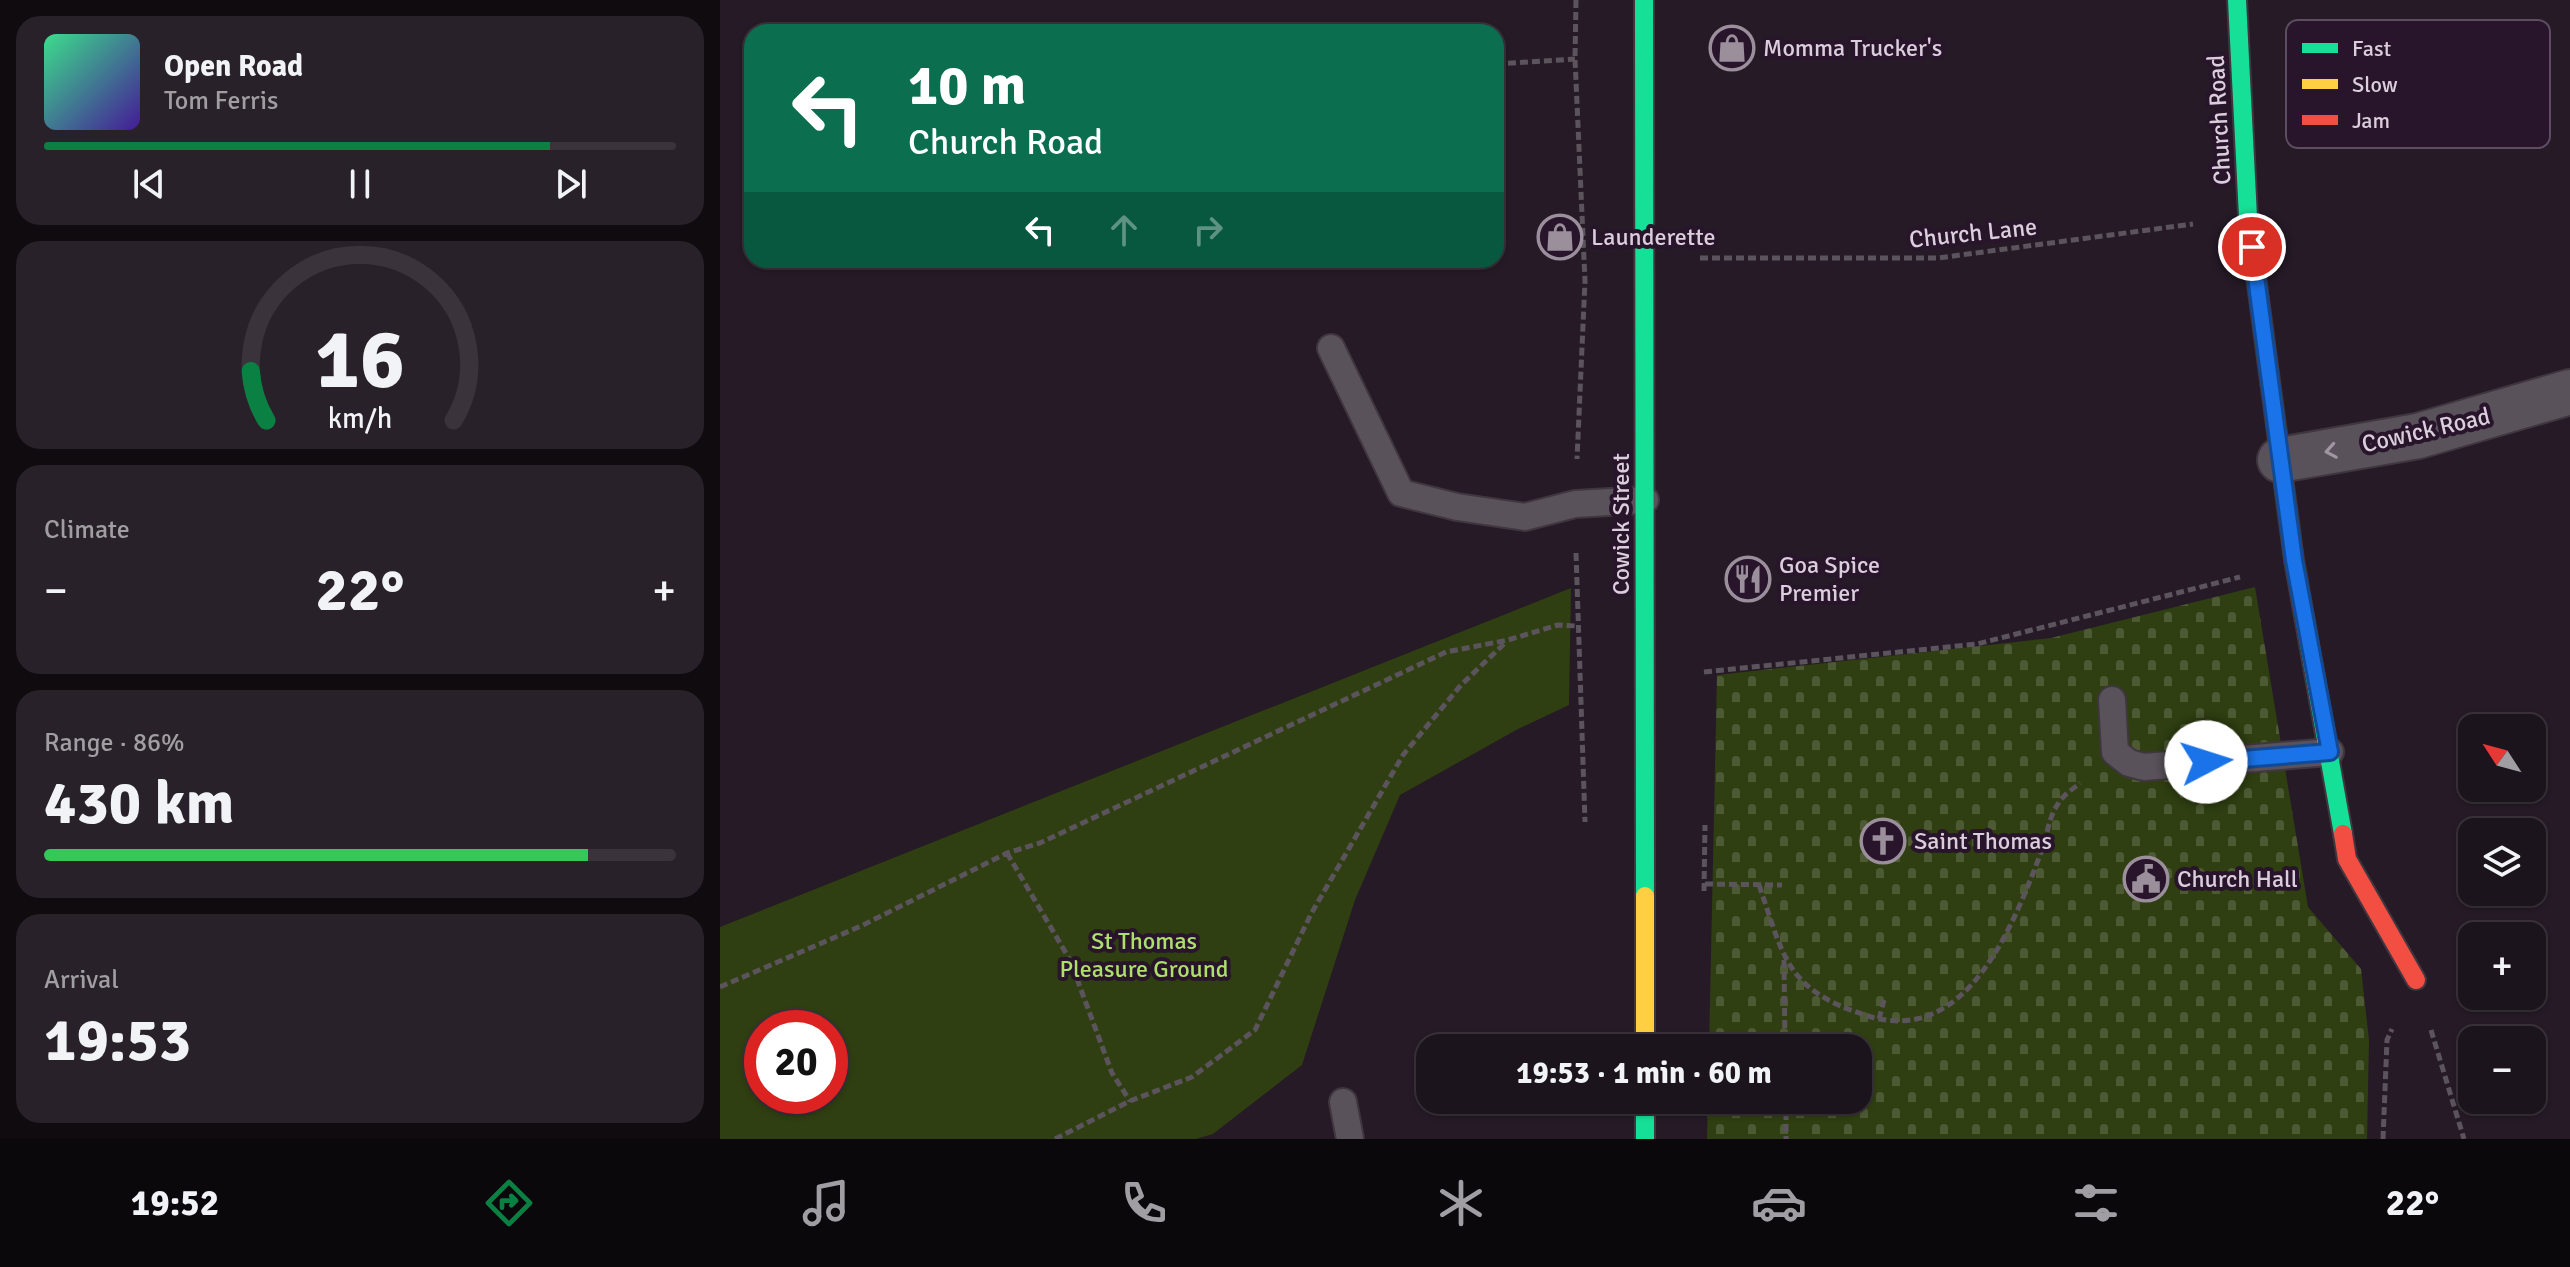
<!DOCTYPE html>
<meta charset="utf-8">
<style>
body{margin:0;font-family:Signika,sans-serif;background:#292129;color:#f1f3f6;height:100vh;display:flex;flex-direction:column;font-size:30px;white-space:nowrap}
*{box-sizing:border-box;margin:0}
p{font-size:26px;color:#a09ea3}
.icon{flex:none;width:44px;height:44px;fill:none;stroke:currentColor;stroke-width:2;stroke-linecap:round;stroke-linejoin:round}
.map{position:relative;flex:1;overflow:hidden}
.panel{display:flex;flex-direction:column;gap:16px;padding:16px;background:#0f0b0f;width:720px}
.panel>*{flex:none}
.guide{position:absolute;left:24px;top:24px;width:760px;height:244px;border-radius:24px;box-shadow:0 2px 6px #0004,0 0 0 2px #3a333b;background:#0b6e4f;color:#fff;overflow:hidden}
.needle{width:52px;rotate:306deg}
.tools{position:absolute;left:1738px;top:714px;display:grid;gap:16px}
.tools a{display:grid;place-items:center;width:88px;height:88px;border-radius:16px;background:#1c141c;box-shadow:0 2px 6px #0004,0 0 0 2px #3a333b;font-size:40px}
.speed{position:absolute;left:24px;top:1010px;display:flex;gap:16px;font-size:40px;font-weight:700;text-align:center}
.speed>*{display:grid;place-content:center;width:104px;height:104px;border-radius:50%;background:#1c141c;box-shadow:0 2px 6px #0004,0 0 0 2px #3a333b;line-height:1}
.speed .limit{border:12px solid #d22;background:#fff;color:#111}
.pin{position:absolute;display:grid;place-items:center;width:68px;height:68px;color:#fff;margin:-34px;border:4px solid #fff;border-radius:50%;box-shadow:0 2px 8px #0007}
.me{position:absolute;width:88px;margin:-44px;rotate:85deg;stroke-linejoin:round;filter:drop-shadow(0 0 6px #0008)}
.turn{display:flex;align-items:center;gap:28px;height:168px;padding:0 32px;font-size:36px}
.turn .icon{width:104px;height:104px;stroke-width:2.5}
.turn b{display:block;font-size:56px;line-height:68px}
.lanes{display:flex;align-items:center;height:76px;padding:0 32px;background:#0003;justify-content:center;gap:40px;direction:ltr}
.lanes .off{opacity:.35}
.big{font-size:60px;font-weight:800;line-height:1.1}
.panel .widget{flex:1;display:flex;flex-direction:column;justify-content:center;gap:12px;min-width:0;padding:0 28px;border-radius:24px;background:#292129}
.panel .dial{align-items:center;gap:0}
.dial svg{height:208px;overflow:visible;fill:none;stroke:#3a333b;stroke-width:7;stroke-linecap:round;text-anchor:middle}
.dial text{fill:#f1f3f6;stroke:none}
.song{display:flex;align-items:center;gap:24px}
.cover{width:96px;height:96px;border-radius:12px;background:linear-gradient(135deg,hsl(150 70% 55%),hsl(260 70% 35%))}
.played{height:8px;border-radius:4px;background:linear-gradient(90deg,#0b8043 80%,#3a333b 80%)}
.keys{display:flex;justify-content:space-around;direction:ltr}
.heat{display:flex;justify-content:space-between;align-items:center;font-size:44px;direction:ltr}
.charge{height:12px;border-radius:6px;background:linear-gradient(90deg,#34c759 86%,#3a333b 0)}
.trip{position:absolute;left:696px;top:1034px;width:456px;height:80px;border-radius:24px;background:#1c141c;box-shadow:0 2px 6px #0004,0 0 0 2px #3a333b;font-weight:800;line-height:80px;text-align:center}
.tabs{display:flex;height:128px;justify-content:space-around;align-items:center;background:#0b080b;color:#a09ea3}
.tabs .icon{width:56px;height:56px}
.tabs .selected{color:#0b8043}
.tabs b{font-size:36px;color:#f1f3f6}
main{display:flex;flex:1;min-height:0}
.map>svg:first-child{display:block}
.cemetery{fill:url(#cemetery-stones)}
.park{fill:#2f3f11;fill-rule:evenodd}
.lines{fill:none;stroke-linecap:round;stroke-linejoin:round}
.lane-casing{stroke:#3f363f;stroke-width:30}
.street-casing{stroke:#3f363f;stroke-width:48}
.fast-casing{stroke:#3f363f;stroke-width:22}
.slow-casing{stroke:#3f363f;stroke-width:22}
.jam-casing{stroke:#3f363f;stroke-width:22}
.path{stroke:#5b545c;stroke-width:5;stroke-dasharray:8 4;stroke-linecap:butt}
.lane{stroke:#59525a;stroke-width:26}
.street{stroke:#59525a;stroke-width:44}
.fast{stroke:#16e098;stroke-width:18}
.slow{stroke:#ffcf43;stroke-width:18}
.jam{stroke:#f24e42;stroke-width:18}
.oneway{stroke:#a096a2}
.route-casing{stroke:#114b97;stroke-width:20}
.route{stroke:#1a73e8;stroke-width:14}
.labels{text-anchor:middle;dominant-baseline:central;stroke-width:8;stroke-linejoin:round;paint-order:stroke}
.poi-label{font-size:24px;fill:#dbcedc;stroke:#29152b;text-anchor:start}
.street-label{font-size:24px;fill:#dbcedc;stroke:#29152b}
.park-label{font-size:24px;fill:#addf6b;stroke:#29152b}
.key{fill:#29152b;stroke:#5e4c60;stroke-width:2}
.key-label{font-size:22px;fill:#dbcedc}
</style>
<main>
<section class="panel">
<div class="widget">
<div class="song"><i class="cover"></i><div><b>Open Road</b><p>Tom Ferris</p></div></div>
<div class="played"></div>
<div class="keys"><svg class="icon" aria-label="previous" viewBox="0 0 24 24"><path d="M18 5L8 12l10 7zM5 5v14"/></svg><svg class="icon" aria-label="pause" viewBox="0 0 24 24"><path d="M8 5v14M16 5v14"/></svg><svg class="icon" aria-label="next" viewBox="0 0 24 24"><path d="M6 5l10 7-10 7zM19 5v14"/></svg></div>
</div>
<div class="widget dial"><svg viewBox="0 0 100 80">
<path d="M14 69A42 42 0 1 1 86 69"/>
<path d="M14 69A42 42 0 0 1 8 50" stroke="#0b8043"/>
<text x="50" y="56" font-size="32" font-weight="700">16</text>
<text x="50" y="72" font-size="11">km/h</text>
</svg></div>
<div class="widget"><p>Climate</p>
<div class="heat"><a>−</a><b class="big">22°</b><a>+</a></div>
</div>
<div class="widget"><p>Range · 86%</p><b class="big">430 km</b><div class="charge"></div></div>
<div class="widget"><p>Arrival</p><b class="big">19:53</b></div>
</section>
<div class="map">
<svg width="1850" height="1139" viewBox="0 0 1850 1139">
<defs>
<pattern id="cemetery-stones" width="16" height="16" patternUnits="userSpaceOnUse" patternTransform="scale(2)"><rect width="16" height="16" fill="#2f3f11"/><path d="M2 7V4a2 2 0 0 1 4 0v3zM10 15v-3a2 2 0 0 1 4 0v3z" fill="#4d5a33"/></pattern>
</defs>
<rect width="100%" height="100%" fill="#251a26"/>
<path class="cemetery" d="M1535 587 1588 907 1641 969 1649 1040 1647 1139H987L988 1100H1138V1048H989L997 675 1331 638Z"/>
<path class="park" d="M851 588 849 705 798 729 680 795 635 900 582 1065 493 1134 476 1139H0V927ZM42 1028H110V1096H42Z"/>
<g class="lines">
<g class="lane-casing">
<path id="lane" d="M611 348 681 493 737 507 805 517 855 504 925 500
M1392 700 1395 752 1409 763 1424 767 1610 752
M623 1102 630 1139"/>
</g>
<g class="street-casing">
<path id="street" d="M1560 460 1698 436 1850 392"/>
</g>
<g class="fast-casing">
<path id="fast" d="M924 0 925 896
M1517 0 1528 217 1574 560 1623 834
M925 1100V1139"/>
</g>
<g class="slow-casing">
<path id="slow" d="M925 896V1048"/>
</g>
<g class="jam-casing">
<path id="jam" d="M1623 834 1627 859 1696 980"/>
</g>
<path class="path" d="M856 0 855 59 865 281 857 459
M776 64 855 59
M980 258H1218L1473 224
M856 553 865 822
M984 672 1257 644 1520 577
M287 853 350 960 392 1073 410 1101
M985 884 1062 885
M1039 885C1065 960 1066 990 1148 1016 1248 1047 1294 923 1322 850 1327 836 1329 816 1338 804 1342 796 1353 789 1360 783
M984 891 985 825
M1064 960 1065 1048
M0 987 141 926 287 853 320 843 726 652 788 640 838 625 857 626
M1159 1019 1164 1000
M1711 1030 1744 1139
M1066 1100V1139
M335 1139 410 1101 472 1077 535 1030 591 914 683 755 741 685 786 642
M1663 1139 1667 1040 1672 1029"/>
<use href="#lane" class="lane"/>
<use href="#street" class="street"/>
<use href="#fast" class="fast"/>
<use href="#slow" class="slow"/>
<use href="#jam" class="jam"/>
</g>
<defs><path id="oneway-chevron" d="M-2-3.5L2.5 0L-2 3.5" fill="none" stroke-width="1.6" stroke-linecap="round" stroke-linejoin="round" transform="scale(2)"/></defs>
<use class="oneway" href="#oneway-chevron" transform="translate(1611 451) rotate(170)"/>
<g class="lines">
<g class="route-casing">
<path id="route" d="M1486 762 1610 752 1574 560 1532 247"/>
</g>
<use href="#route" class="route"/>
</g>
<defs>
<g id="shop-ring" transform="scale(2.3)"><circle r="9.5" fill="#29152b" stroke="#9b8f9c" stroke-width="1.5"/><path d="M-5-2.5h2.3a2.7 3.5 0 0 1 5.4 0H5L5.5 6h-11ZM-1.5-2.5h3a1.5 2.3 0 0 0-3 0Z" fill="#9b8f9c"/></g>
<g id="restaurant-ring" transform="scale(2.3)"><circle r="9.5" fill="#29152b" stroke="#9b8f9c" stroke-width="1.5"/><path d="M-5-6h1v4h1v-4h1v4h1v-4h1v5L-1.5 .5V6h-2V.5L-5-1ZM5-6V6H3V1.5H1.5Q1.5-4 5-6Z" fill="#9b8f9c"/></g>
<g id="church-ring" transform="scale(2.3)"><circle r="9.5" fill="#29152b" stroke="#9b8f9c" stroke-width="1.5"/><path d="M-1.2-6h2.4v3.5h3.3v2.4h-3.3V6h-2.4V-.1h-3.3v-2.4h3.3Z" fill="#9b8f9c"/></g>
<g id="civic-ring" transform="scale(2.3)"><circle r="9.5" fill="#29152b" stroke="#9b8f9c" stroke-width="1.5"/><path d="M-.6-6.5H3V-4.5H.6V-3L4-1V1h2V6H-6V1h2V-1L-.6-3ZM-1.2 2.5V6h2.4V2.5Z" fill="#9b8f9c"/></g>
</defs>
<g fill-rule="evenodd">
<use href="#shop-ring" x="1012" y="48"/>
<use href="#shop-ring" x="840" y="237"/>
<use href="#restaurant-ring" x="1028" y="579"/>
<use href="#church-ring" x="1163" y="841"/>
<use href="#civic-ring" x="1426" y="879"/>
</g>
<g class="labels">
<g class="poi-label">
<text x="1043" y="48">Momma Trucker's</text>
<text x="871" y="237">Launderette</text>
<text x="1059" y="565">Goa Spice<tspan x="1059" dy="28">Premier</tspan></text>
<text x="1194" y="841">Saint Thomas</text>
<text x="1457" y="879">Church Hall</text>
</g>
<g class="street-label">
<text transform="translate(1499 120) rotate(-93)">Church Road</text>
<text transform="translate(1253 233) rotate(-6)">Church Lane</text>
<text transform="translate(1706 430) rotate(-13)">Cowick Road</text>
<text transform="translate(901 524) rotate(-90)">Cowick Street</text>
</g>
<g class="park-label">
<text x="424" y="941">St Thomas<tspan x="424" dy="28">Pleasure Ground</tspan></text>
</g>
</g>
<rect x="1566" y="20" width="264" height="128" rx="12" class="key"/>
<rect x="1582" y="43" width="36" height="10" fill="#16e098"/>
<rect x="1582" y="79" width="36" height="10" fill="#ffcf43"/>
<rect x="1582" y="115" width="36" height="10" fill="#f24e42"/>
<g class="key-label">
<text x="1632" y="56">Fast</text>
<text x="1632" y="92">Slow</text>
<text x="1632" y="128">Jam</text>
</g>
</svg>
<div class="tools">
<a><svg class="needle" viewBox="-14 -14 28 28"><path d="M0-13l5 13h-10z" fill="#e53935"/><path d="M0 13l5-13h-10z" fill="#a09ea3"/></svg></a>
<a><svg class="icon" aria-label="layers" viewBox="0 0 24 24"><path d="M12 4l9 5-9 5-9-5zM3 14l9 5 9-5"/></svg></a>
<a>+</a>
<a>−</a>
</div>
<div class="speed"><div class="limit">20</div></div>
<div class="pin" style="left:1532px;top:247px;background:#d93025"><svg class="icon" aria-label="arrive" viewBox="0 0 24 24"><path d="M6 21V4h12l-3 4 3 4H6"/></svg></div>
<svg class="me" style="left:1486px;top:762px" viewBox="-20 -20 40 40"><circle r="19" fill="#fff"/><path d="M0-13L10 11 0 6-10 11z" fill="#1a73e8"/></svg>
<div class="trip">19:53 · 1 min · 60 m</div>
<div class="guide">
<div class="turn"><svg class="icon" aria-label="left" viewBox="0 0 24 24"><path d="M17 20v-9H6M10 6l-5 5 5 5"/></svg><div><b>10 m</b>Church Road</div></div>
<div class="lanes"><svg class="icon" aria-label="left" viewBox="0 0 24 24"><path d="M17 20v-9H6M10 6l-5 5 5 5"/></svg><svg class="icon off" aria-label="ahead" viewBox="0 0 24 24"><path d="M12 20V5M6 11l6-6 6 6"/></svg><svg class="icon off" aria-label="right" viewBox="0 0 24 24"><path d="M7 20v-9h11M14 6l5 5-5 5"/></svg></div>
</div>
</div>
</main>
<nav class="tabs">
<b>19:52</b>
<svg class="icon selected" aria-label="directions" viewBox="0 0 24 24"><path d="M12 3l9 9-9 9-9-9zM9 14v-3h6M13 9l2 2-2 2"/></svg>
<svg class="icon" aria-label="music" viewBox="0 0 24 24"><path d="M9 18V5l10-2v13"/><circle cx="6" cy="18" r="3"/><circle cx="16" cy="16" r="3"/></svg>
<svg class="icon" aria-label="phone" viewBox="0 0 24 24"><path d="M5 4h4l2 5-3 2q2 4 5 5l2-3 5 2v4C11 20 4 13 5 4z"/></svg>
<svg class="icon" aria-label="climate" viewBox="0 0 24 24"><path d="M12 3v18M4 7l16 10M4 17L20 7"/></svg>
<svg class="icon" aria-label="car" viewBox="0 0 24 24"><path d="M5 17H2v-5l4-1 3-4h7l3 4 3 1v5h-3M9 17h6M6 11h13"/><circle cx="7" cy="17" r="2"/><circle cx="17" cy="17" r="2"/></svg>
<svg class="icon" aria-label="filters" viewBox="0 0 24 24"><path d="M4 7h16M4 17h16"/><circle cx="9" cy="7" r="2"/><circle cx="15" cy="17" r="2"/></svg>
<b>22°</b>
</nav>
